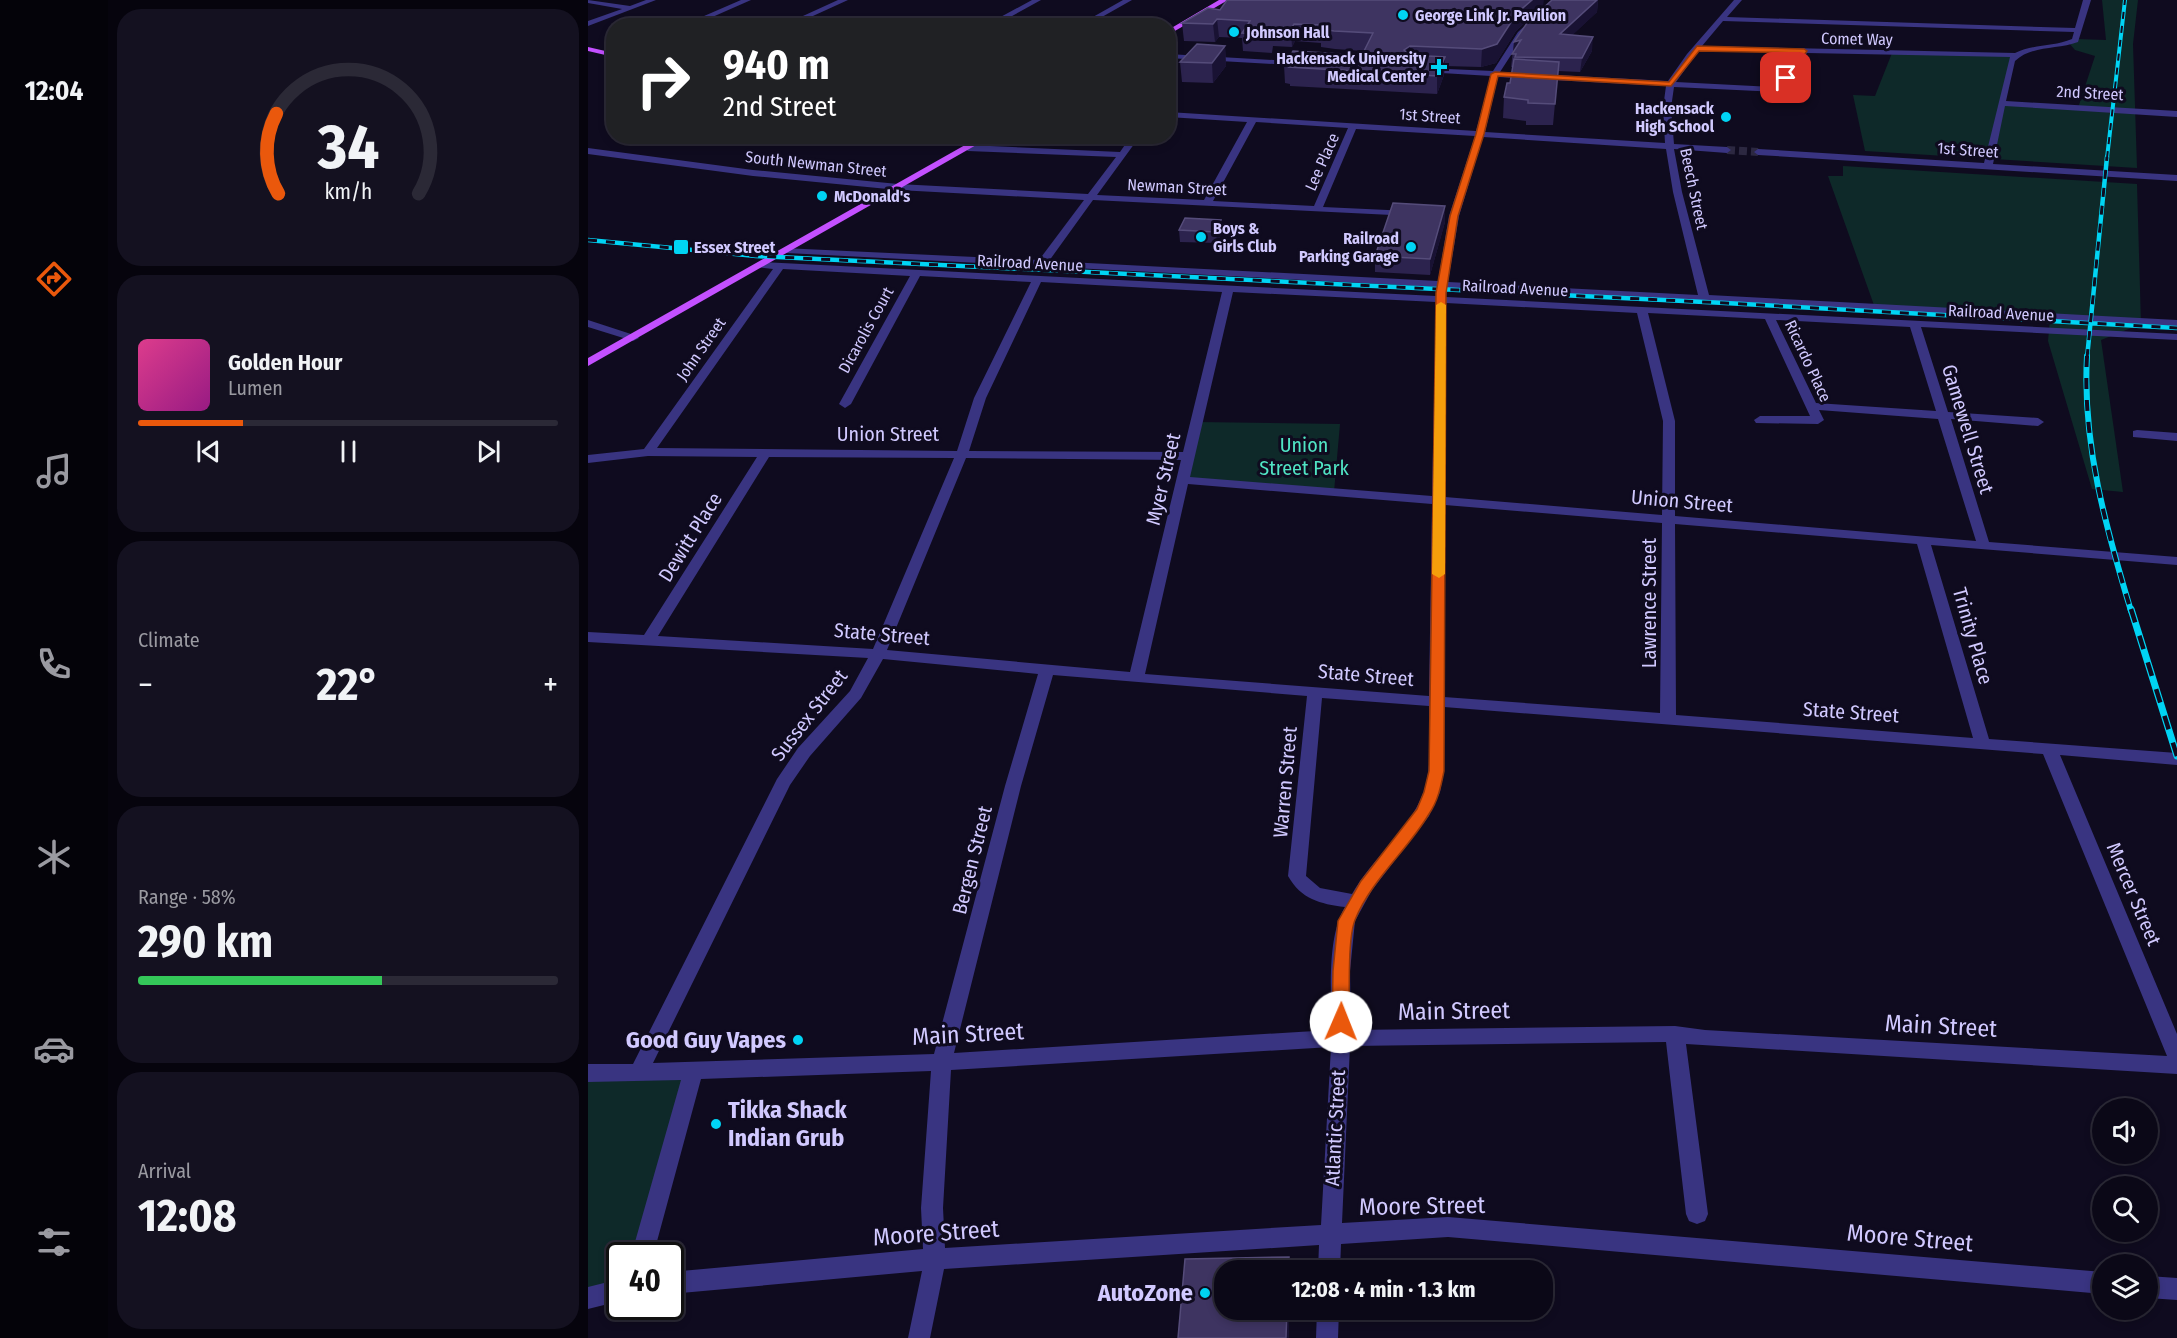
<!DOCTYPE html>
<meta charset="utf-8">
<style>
body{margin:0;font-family:"Fira Sans Condensed",sans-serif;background:#141120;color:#f1f3f6;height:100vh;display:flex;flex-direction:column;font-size:22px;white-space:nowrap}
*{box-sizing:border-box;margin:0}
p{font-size:20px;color:#9a9aa1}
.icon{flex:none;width:33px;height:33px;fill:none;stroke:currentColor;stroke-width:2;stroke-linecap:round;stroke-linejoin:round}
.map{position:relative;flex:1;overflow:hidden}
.panel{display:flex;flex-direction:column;gap:9px;padding:9px;background:#06040d;width:480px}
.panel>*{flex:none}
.hud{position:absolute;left:18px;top:18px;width:570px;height:126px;border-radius:24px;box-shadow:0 3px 9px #0003,0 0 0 2px #2b2936;background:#202124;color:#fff;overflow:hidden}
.fabs{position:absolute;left:1504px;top:1098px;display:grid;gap:12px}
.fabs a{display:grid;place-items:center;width:66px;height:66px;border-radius:50%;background:#0b0817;box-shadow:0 3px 9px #0003,0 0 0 2px #2b2936;font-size:30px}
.speed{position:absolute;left:18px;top:1242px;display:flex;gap:12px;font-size:30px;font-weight:700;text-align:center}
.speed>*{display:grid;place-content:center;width:78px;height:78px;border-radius:50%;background:#0b0817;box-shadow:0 3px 9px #0003,0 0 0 2px #2b2936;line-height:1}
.speed .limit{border:3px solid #111;border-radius:9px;background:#fff;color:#111}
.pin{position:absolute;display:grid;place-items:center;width:51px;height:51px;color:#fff;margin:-26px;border-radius:12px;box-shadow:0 3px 9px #0006}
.me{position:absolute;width:66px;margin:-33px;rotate:1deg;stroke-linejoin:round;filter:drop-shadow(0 0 4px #0008)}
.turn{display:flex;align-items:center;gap:21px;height:126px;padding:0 18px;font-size:27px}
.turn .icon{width:78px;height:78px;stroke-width:2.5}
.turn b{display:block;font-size:42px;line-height:51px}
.big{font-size:45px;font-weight:700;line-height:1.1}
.panel .card{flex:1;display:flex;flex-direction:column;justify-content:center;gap:9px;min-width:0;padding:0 21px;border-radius:24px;background:#141120}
.panel .dial{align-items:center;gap:0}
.dial svg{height:156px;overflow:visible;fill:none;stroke:#2b2936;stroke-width:7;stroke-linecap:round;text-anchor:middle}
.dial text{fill:#f1f3f6;stroke:none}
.song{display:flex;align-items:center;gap:18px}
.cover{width:72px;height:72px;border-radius:9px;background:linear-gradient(135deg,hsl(330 70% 55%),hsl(310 70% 35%))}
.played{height:6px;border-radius:3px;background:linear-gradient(90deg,#ea580c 25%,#2b2936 25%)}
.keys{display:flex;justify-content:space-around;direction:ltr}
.heat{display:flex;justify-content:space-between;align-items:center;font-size:33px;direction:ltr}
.charge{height:9px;border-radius:4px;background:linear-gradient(90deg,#34c759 58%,#2b2936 0)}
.trip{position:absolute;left:626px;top:1260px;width:339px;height:60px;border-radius:24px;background:#0b0817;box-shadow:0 3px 9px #0003,0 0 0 2px #2b2936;font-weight:700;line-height:60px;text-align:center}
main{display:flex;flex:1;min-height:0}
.tabs{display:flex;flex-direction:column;width:108px;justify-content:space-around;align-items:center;background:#040309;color:#9a9aa1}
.tabs .icon{width:42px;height:42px}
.tabs .on{color:#ea580c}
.tabs b{font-size:27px;color:#f1f3f6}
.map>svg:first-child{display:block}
.green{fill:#0e2929}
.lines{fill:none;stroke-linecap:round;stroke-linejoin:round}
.minor-tunnel{stroke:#2c2841;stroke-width:8;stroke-dasharray:8 4;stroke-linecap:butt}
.minor{fill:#393481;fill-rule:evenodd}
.major{fill:#c350ff;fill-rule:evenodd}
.rail-far3-casing{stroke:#00d4f4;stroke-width:4}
.rail-far2-casing{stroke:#00d4f4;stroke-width:4.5}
.rail-far1-casing{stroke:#00d4f4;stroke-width:6}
.rail-casing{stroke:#00d4f4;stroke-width:7}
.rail-far3{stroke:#0f0b1f;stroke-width:2;stroke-dasharray:7;stroke-linecap:butt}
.rail-far2{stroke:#0f0b1f;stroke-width:3;stroke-dasharray:9;stroke-linecap:butt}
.rail-far1{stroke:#0f0b1f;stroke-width:4;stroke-dasharray:11;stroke-linecap:butt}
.rail{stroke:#0f0b1f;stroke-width:4.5;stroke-dasharray:14;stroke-linecap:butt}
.wall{fill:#2c234e}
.shaded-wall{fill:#191233}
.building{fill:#3e3461;stroke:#554c7a;stroke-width:1.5}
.route{fill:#ea580c;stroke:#983908;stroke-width:1.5}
.slow{fill:#f59e0b}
.poi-dot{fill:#00d4f4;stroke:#0f0b1f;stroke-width:2}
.labels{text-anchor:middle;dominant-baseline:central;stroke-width:6;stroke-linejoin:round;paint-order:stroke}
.far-poi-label{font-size:16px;font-weight:bold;fill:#d1c9ff;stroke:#0f0b1f;text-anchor:start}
.far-street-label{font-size:16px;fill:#d1c9ff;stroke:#0f0b1f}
.street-label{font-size:20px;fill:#d1c9ff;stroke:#0f0b1f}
.park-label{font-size:20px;fill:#50e4c4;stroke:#0f0b1f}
.near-street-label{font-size:24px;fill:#d1c9ff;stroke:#0f0b1f}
.near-poi-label{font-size:24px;font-weight:bold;fill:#d1c9ff;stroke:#0f0b1f;text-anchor:end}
</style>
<main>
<nav class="tabs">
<b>12:04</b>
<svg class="icon on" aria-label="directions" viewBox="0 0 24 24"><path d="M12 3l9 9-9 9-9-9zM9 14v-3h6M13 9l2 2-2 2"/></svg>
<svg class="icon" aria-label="music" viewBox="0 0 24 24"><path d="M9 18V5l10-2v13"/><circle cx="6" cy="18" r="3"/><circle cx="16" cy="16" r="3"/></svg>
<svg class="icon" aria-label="phone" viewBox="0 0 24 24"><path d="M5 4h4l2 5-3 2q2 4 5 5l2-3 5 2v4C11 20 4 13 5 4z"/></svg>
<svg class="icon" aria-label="climate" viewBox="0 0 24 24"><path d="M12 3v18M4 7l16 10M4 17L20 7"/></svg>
<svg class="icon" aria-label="car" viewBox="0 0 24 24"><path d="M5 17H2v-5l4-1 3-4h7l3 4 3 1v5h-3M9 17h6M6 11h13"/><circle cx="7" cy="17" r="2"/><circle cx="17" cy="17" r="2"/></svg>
<svg class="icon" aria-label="filters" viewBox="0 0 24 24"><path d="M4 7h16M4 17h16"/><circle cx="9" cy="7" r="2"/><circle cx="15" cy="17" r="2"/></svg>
</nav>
<section class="panel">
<div class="card dial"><svg viewBox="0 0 100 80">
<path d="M14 69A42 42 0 1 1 86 69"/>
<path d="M14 69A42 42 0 0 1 13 28" stroke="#ea580c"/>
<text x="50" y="56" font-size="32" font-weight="700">34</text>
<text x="50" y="72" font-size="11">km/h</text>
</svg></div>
<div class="card">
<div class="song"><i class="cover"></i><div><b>Golden Hour</b><p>Lumen</p></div></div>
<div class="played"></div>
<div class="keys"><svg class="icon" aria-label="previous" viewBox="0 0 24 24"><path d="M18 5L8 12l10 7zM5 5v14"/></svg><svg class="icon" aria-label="pause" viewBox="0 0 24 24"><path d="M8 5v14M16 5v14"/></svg><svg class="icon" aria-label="next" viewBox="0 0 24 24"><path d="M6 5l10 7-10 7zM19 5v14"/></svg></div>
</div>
<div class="card"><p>Climate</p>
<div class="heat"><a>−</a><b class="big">22°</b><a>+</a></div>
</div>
<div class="card"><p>Range · 58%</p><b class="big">290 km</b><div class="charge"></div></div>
<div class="card"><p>Arrival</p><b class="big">12:08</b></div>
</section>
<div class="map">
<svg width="1589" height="1338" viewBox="0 0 1589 1338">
<rect width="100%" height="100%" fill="#0f0b1f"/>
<path class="green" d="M1514 0H1550L1545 44 1549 168 1277 151 1265 95 1287 96 1304 53 1426 55 1417 104 1490 108 1507 56 1487 50 1481 43 1489 39 1518 40Z
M229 16 239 20 303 25 196 26 211 19 220 20Z
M1255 166 1549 184 1553 324 1513 340 1535 492 1504 489 1460 341 1462 319 1287 308 1240 176H1255Z
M609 422 752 424 746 492 595 480Z
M105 1071 54 1255 32 1256 31 1290 0 1298V1073Z"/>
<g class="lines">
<path class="minor-tunnel" d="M1139 150 1170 152"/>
<path class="minor" d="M0 0 42 6 58 0H68L0 26V21L34 9 0 3Z
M153 0H163L104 26H93Z
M250 0H260L203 26H193Z
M444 0H453L406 26H396Z
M535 0H544L498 26H489Z
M965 0H973L936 35 912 72 1080 81 1099 54 1146 0H1154L1139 17 1487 28 1495 0H1503L1490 42C1469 50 1444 45 1427 61L1418 101 1589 111V117L1417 106 1405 164 1589 175V181L1170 155 1166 152 1170 149 1396 163 1422 57 1219 53 1190 92 1086 87 1083 108 1086 144 1139 147 1143 150 1139 153 1086 149 1094 192 1121 295 1589 320V326L859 288 858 297 1589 334V340L1333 327 1360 412 1450 418 1456 422 1450 426 1363 419 1401 542 1589 557V565L1343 545 1401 739 1589 753V765L1472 755 1589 1034V1074L1098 1044 1120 1214 1117 1221 1109 1224 1101 1221 1098 1214 1078 1042 762 1046 754 1223 860 1217 1515 1272V1294L860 1237 753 1244 752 1270H730L731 1245 356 1269 342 1338H320L334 1271 82 1294V1272L335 1249 333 1208 343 1071 113 1079 65 1256H43L93 1080 0 1082V1064H45L189 779 210 748 262 691 280 658 0 642V632L56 635 169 457 60 456 0 463V455L56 449 185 269 169 267V263L173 262 848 296 849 287 199 253 194 250 195 248 451 260 496 200 310 190 165 176 0 154V148L165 170 310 184 500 194 528 157 380 151 376 148 380 145 532 152 543 136H552L509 195 616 200 659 122 580 117V112L888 131 903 76 837 72 833 70 837 68 905 71 930 32ZM1135 21 1486 32 1484 39C1465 47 1445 44 1427 53L1114 46ZM1111 50 1211 53 1185 87 1088 82ZM910 77 1078 86 1075 108 1077 143 897 132ZM668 122 760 128 726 206 625 201ZM768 129 887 136 861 216 850 281 461 261 505 200 824 216V212L821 211 735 207ZM895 137 1078 149 1085 192 1110 295 860 282 871 216ZM195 269 322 276 251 404 257 408 263 404 332 276 443 282 386 398 369 451 69 448ZM453 282 634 292 595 452 381 451 398 398ZM645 292 848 302 844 496 602 477ZM858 303 1049 313 1075 421 1074 515 857 497ZM1060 313 1177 319 1222 416H1172L1166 420 1168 423 1230 424 1236 420 1231 410 1350 419 1388 541 1087 516V421ZM1188 320 1322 327 1348 411 1228 403ZM181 457 366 458 285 649 70 636ZM378 458 593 460 542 672 299 650ZM600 484 844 504 841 696 557 674ZM857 505 1074 523 1072 713 856 697ZM1087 524 1329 544 1385 738 1088 715ZM295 659 450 674 417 786 346 1054 65 1063 202 785 222 756 273 698ZM465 675 719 696 700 876C713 899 732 904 757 907 738 939 744 993 743 1030L366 1053 433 786ZM734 698 841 706C841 734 845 767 835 793 823 828 783 860 764 894L732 888 718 876ZM856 707 1455 754 1579 1056 1117 1030 1087 1026 763 1030 762 971 767 921 784 890 841 816 852 792 856 771ZM743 1047 733 1225 357 1248 355 1208 363 1070Z
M580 54 702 61 706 63 702 65 580 58Z
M0 320 49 336 51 338 45 341 0 327Z
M1549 430 1589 433V441L1545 437V431Z
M1560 1276 1589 1278V1300L1560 1298Z
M32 1279V1301L0 1309V1287Z
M729 1310H751L750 1338H728Z"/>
<path class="major" d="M631 0H640L580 35V30Z
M0 47 26 53V57L0 51Z
M393 136H404L0 366V358Z"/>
<g class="rail-far3-casing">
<path id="rail-far3" d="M1519 158 1537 0"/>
</g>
<g class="rail-far2-casing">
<path id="rail-far2" d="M0 240 168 256 1137 303 1589 328
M1499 358 1519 157"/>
</g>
<g class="rail-far1-casing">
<path id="rail-far1" d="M1499 356C1494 443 1518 528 1543 611"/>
</g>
<g class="rail-casing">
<path id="rail" d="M1543 609 1589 756"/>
</g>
<use href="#rail-far3" class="rail-far3"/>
<use href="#rail-far2" class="rail-far2"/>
<use href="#rail-far1" class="rail-far1"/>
<use href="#rail" class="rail"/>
</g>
<path class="wall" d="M964 0H1010L1009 12 984 35 1004 51 992 72 970 71 965 125H938V121L915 118 916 97 922 83 925 67H923L926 42Z
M955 6 928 31 908 63 893 67 857 66 856 75 849 94 702 86V84L697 83 696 65 774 55 776 51 747 49 733 47V43L707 41 704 47 685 46 684 53 655 51 654 38 631 37 627 42 596 41 594 23 632 10Z
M637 46 638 66 625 83 594 82 592 62Z
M857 206V222L842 275 787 272V256Z
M633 220 634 232 629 243 592 242 591 230Z"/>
<path class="shaded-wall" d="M944 0H956L955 6 928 31 908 63 893 67 894 49 929 13Z
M1009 0H1010L1009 12 971 48 972 34Z
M629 19 631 37 627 42 625 24Z
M706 24 707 41 704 47 703 29Z
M1005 37 1004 51 992 72 994 58Z
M933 40 925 54 926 42Z
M637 46 638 66 625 83 624 63Z
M822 46V65L816 50Z
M857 57 856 75 849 94V76Z
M857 206V222L842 275V259Z
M633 220 634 232 629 243 628 232Z
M699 1310H701V1338H698Z"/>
<path class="building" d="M639 0H944L929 13 909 44 894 49 822 46 816 50 822 55 857 57 849 76 701 67 703 65H696L705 51 774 55 785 33 746 31 733 29 735 25 706 24 703 29 684 28 683 35 654 33 662 21 629 19 625 24 594 23 620 8 632 10Z
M964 0H1009L972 34 1005 37 994 58 927 57 928 54H924L933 40 926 42 939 23Z
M609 44 637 46 624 63 592 62Z
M926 59 971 62 967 104 940 103V100L916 97 919 83H922Z
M805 203 857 206 842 259 787 256Z
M597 218 633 220 628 232 591 230Z
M701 1257V1270H636V1310H699L698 1338H590L597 1259Z"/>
<path class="route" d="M1109 46 1216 49 1219 51 1198 80 1194 78 1211 53 1111 51 1083 86 910 76 896 134 870 216 858 293 856 771C853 786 850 801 841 814 819 851 783 880 767 920 759 940 762 998 761 1022L759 1027 753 1029 747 1027 744 1022 745 971 750 921 773 881 829 809 836 792 841 771 848 293 862 216 888 134 903 74 907 72 1081 82Z"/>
<path class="slow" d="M853 302 858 305 857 574 851 578 844 574 848 305Z"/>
<g class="poi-dot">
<circle cx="815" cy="15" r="6"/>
<circle cx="646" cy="32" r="6"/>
<path d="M848 58h6v6h6v6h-6v6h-6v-6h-6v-6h6z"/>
<circle cx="1138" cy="117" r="6"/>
<circle cx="234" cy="196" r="6"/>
<circle cx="613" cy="237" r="6"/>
<rect x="85" y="239" width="16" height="16" rx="3"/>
<circle cx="823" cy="247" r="6"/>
<circle cx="210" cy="1040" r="6"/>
<circle cx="128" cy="1124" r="6"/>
<circle cx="617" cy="1293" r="6"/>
</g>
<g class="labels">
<g class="far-poi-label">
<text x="827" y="15">George Link Jr. Pavilion</text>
<text x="658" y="32">Johnson Hall</text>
<text x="838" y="58" text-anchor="end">Hackensack University<tspan x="838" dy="18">Medical Center</tspan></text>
<text x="1126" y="108" text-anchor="end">Hackensack<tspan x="1126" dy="18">High School</tspan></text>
<text x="246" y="196">McDonald's</text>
<text x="625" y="228">Boys &amp;<tspan x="625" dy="18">Girls Club</tspan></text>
<text x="811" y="238" text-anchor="end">Railroad<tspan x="811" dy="18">Parking Garage</tspan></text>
<text x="106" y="247">Essex Street</text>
</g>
<g class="far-street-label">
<text transform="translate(1269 39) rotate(1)">Comet Way</text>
<text transform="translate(1502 93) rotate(3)">2nd Street</text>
<text transform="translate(842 116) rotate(4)">1st Street</text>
<text transform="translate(1380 150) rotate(4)">1st Street</text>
<text transform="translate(734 162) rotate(-66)">Lee Place</text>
<text transform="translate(228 164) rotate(6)">South Newman Street</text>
<text transform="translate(589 187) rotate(3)">Newman Street</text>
<text transform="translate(1106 189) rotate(78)">Beech Street</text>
<text transform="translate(442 263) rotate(3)">Railroad Avenue</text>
<text transform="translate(927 288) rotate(3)">Railroad Avenue</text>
<text transform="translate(1413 313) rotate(3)">Railroad Avenue</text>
<text transform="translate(278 330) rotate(-61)">Dicarolis Court</text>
<text transform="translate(113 349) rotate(-55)">John Street</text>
<text transform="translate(1220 361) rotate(65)">Ricardo Place</text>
</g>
<g class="street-label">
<text transform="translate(1380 429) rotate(73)">Gamewell Street</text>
<text x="300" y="434">Union Street</text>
<text transform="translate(575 479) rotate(-77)">Myer Street</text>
<text transform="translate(1094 501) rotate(5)">Union Street</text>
<text transform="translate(102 537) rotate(-58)">Dewitt Place</text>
<text transform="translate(1061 603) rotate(-90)">Lawrence Street</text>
<text transform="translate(294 634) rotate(5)">State Street</text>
<text transform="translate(1385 636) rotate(74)">Trinity Place</text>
<text transform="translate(778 675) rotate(5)">State Street</text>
<text transform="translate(1263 712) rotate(4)">State Street</text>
<text transform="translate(221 715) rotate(-52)">Sussex Street</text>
<text transform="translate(697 782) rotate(-85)">Warren Street</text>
<text transform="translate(384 860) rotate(-76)">Bergen Street</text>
<text transform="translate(1546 894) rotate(67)">Mercer Street</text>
<text transform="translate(747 1128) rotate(-87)">Atlantic Street</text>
</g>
<g class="park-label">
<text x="716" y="445">Union<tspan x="716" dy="23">Street Park</tspan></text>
</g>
<g class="near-street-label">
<text transform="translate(866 1011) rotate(-1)">Main Street</text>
<text transform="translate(1353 1026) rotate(3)">Main Street</text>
<text transform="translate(380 1034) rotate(-3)">Main Street</text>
<text transform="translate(834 1206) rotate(-1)">Moore Street</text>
<text transform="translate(348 1233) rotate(-4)">Moore Street</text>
<text transform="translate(1322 1238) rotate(5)">Moore Street</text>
</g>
<g class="near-poi-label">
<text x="198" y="1040">Good Guy Vapes</text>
<text x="140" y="1110" text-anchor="start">Tikka Shack<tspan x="140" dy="28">Indian Grub</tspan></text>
<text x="605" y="1293">AutoZone</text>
</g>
</g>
</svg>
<div class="fabs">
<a><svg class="icon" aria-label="sound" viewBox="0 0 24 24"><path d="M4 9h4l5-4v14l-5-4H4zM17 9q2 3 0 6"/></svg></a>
<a><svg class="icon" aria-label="search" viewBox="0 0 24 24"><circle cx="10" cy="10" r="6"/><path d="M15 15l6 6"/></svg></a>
<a><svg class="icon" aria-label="layers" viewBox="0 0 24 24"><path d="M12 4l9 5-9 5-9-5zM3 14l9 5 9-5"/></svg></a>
</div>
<div class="speed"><div class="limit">40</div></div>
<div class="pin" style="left:1198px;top:78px;background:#d93025"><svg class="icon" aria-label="arrive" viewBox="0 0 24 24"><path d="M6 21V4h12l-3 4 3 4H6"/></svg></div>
<svg class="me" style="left:753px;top:1022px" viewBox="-20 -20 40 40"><circle r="19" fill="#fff"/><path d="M0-13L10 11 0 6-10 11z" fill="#ea580c"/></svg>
<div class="trip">12:08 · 4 min · 1.3 km</div>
<div class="hud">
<div class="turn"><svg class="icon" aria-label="right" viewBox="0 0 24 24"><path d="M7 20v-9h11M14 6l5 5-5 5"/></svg><div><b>940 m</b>2nd Street</div></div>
</div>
</div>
</main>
